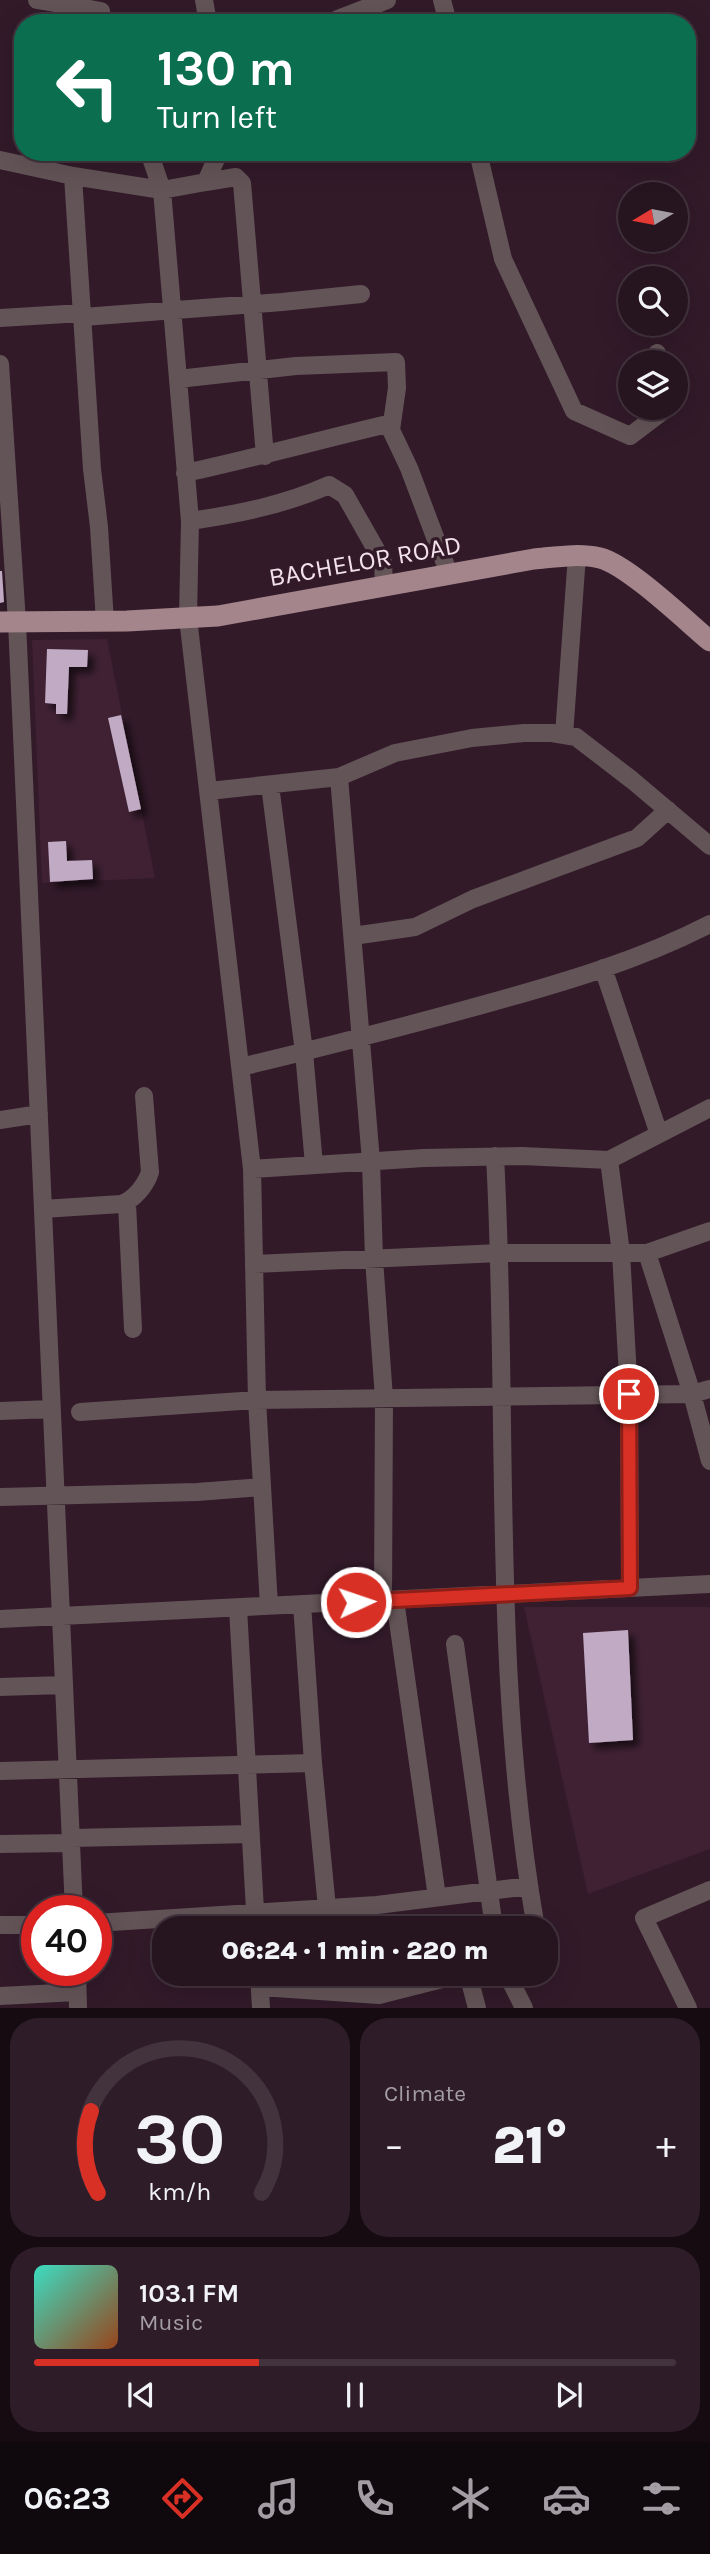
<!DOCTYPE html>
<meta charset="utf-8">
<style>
body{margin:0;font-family:Karla,sans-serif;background:#2e1d28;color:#f1f3f6;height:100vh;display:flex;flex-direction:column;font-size:26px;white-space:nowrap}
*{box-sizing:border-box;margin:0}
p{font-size:23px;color:#a49ea4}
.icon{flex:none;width:38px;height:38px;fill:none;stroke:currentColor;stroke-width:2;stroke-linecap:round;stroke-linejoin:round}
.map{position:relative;height:2008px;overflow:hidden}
.panel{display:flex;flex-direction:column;gap:10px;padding:10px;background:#150b11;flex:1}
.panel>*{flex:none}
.top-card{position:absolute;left:14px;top:14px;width:682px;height:147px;border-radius:28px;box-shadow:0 7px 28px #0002,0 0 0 2px #42333d;background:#0b6e4f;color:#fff;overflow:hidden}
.needle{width:46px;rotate:260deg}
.controls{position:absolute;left:618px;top:182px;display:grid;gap:14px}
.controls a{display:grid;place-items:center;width:70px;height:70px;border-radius:50%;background:#26141f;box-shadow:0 7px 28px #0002,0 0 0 2px #42333d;font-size:35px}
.speed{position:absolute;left:21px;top:1895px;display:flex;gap:14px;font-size:35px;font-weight:700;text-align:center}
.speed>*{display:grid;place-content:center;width:91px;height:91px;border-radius:50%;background:#26141f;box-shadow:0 7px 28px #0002,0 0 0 2px #42333d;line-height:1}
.speed .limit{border:10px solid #d22;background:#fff;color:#111}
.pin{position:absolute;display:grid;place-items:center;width:60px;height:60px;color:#fff;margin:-30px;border:4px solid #fff;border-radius:50%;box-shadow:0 2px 7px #0007}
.me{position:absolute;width:77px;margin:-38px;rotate:87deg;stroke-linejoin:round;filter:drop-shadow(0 0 5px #0008)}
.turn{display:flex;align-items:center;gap:24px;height:147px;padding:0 28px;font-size:32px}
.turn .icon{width:91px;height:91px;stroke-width:2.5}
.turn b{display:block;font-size:49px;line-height:60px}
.big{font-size:52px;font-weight:800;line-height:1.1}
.panel .widget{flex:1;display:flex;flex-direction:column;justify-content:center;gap:10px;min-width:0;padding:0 24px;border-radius:28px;background:#2e1d28}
.panel .dial{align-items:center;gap:0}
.dial svg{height:182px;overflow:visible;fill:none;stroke:#42333d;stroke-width:7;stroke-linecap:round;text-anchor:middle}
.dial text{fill:#f1f3f6;stroke:none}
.song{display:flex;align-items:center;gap:21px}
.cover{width:84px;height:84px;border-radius:10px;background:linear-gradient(135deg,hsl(170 70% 55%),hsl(20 70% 35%))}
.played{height:7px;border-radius:4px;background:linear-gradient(90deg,#d93025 35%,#42333d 35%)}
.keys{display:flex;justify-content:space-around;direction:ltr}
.heat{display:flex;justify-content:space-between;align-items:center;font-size:38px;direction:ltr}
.panel .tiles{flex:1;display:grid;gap:10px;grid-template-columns:1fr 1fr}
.widget:last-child{grid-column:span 2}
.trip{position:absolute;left:152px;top:1916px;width:406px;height:70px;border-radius:28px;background:#26141f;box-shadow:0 7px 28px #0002,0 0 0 2px #42333d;font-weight:800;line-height:70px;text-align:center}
.dock{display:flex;height:112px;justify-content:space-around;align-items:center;background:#0f080c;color:#a49ea4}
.dock .icon{width:49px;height:49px}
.dock .current{color:#d93025}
.dock b{font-size:32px;color:#f1f3f6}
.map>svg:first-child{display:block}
.built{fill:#3f2133}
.building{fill:#c1aac4;filter:url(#shadow)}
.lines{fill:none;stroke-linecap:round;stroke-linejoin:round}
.minor{stroke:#635457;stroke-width:18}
.major{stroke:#a3858b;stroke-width:21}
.route-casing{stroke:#8d1f18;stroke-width:18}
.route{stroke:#d93025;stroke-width:12}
.labels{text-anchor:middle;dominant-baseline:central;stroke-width:7;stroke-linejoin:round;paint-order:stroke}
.street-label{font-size:26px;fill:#f3e1eb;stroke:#321a29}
</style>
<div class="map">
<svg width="710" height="2008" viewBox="0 0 710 2008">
<defs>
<filter id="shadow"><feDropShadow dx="6" dy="6" stdDeviation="3.5" flood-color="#0009"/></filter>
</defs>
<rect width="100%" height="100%" fill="#321a29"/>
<path class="built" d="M107 639 155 878 42 883 32 640Z
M524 1607H710V1849L588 1894Z"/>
<path class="building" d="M0 571H2L4 602 0 603Z
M47 649 88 650 87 667H69L67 714H56V704L45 703Z
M121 715 141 809 129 812 108 718Z
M66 841 67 861 92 860 93 879 50 882 48 842Z
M628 1630 633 1740 589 1743 583 1633Z"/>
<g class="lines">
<path class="minor" d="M37 0 101 11
M204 0 208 23
M442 0 448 23
M334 23 338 19 387 0
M149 152 162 190 190 521 188 618 252 1169 257 1400 269 1606
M478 152 503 259 574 411 630 436 667 408
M0 160 73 176 162 190 206 182 219 152
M73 176 92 469 99 527 105 622
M206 182 236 177 242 183 265 456
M83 317 282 302 361 294
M0 318 82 313
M657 353 659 362
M0 364 17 622 74 1911
M178 379 296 366 396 362 397 388 391 430 409 468 449 574
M185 473C255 458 323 439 392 423
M190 521C238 514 284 505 329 485L345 495 383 562 384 586
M564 735 577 555
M339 777 371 1161 374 1259 384 1398 383 1600
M270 785 304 1052 314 1165
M209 791 339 777 395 753 472 738 524 733H552L576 737 632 780 710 846
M353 936 415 927 473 899 637 838 668 810
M603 968 659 1134
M241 1067C324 1047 407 1026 489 1003 565 982 640 960 710 924
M0 1120 39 1114
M495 1156C509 1414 491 1674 536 1928
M609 1160 621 1253 629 1394 630 1588
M252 1169 424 1158 522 1156 609 1160 710 1108
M127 1203 133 1329
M43 1209 121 1204C134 1200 146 1185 150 1172L144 1096
M647 1253 692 1394 710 1461
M254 1264 500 1253H647L710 1231
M0 1411 51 1409
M80 1412 257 1400 692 1394 710 1389
M0 1497 197 1492 262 1487
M395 1600 437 1897
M302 1604 313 1763 327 1908
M238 1608 256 1928
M0 1619 710 1584
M455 1644 494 1928
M0 1687 63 1685
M0 1771 313 1763
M71 1838 251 1834
M0 1844 71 1843
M96 1923 377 1905 529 1886
M0 1925H37
M77 1970 78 2008
M259 1974 261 2008
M468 1974 477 2008
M507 1974 524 2008
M260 1987 379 1995 462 1974
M0 1996 77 1992
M688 2008 644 1918 710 1890"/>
<path class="major" d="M0 622 127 621 218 616 534 559C556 557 579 553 600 558 628 565 686 621 710 641"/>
</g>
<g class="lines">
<g class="route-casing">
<path id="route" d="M356 1602 630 1588 629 1394"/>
</g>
<use href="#route" class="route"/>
</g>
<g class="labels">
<g class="street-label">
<text transform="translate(365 561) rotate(-10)">BACHELOR ROAD</text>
</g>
</g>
</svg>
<div class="controls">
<a><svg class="needle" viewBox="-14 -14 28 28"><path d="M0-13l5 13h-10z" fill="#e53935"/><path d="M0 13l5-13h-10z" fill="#a49ea4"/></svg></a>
<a><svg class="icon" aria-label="search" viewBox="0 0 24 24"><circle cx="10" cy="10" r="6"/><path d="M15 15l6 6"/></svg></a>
<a><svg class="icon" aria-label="layers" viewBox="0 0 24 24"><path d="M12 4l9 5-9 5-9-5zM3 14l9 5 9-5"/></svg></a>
</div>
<div class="speed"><div class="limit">40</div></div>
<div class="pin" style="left:629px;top:1394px;background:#d93025"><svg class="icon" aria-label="arrive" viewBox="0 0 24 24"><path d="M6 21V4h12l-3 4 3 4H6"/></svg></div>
<svg class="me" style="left:356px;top:1602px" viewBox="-20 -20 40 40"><circle r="17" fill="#d93025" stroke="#fff" stroke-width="3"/><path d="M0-11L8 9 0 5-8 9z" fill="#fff"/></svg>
<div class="trip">06:24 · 1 min · 220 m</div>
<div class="top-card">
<div class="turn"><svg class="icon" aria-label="left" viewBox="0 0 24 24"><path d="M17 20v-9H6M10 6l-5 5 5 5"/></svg><div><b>130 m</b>Turn left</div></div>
</div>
</div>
<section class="panel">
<div class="tiles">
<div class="widget dial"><svg viewBox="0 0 100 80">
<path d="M14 69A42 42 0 1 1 86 69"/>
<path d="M14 69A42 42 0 0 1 11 33" stroke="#d93025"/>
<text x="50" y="56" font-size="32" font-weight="700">30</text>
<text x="50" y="72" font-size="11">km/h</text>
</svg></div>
<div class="widget"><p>Climate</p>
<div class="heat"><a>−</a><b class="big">21°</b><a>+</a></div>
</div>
<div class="widget">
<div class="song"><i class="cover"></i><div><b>103.1 FM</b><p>Music</p></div></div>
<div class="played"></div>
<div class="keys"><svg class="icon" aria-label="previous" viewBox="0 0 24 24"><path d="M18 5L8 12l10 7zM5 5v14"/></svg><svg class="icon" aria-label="pause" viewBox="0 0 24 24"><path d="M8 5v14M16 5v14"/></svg><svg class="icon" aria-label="next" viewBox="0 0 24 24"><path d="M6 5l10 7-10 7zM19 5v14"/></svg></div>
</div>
</div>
</section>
<nav class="dock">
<b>06:23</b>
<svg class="icon current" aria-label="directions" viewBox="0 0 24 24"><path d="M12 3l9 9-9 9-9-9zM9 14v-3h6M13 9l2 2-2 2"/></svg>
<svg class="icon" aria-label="music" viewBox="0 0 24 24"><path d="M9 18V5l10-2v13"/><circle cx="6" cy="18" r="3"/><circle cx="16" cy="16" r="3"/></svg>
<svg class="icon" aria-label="phone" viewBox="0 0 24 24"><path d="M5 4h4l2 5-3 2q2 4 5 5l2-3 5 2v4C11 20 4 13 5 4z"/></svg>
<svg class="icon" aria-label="climate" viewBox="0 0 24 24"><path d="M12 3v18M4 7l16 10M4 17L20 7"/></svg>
<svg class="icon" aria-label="car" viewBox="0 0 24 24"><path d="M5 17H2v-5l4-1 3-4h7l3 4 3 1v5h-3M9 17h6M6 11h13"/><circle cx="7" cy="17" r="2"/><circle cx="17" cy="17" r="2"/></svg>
<svg class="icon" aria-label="filters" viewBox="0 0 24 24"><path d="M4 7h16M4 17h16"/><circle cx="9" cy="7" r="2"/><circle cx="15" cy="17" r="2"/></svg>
</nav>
